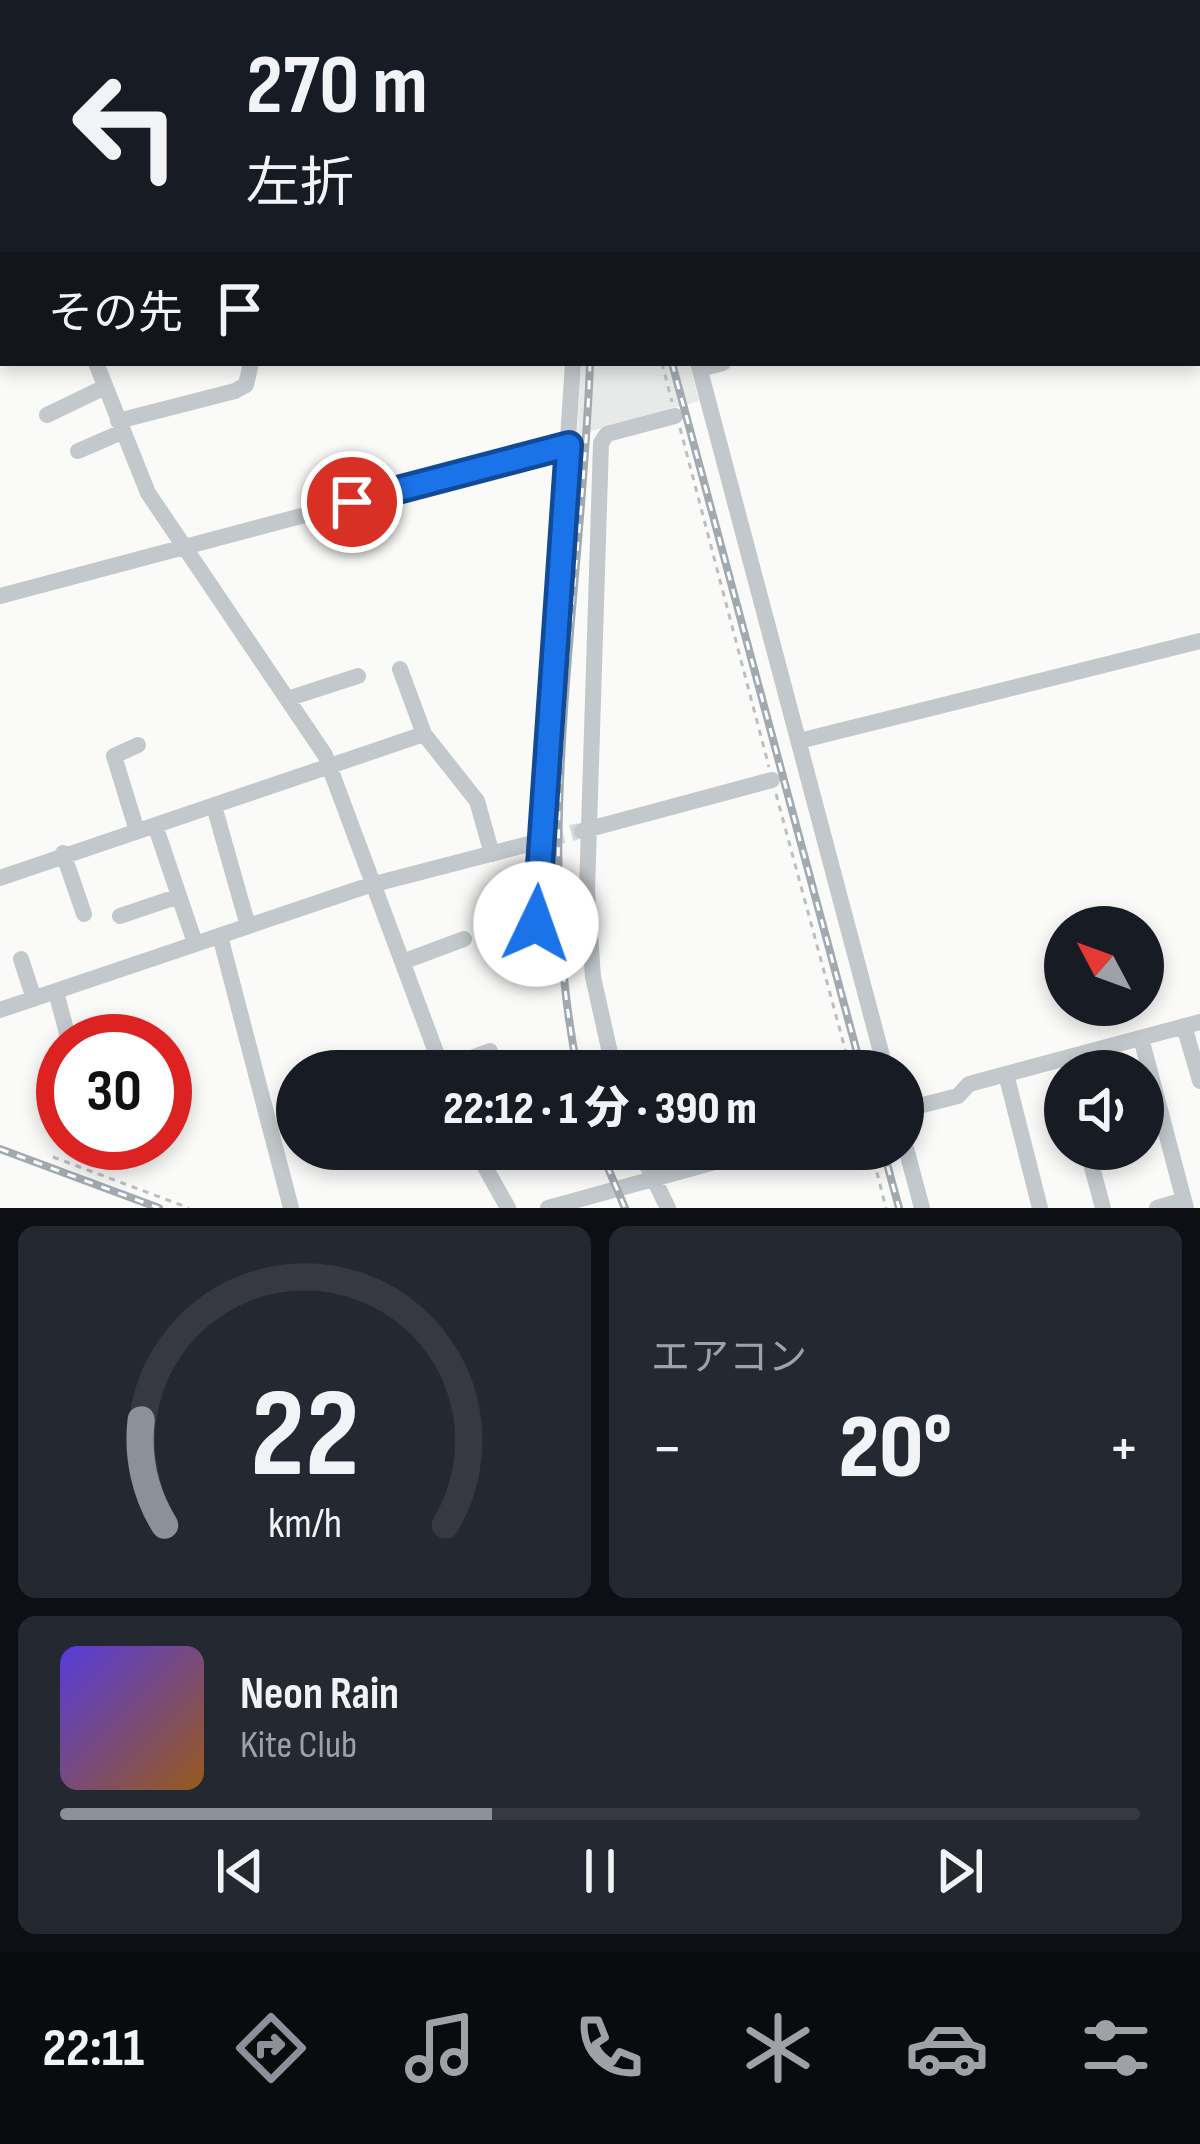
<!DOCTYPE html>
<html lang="ja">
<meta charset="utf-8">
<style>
body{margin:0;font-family:"Sofia Sans Condensed","Noto Sans JP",sans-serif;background:#242831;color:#f1f3f6;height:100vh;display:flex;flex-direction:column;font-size:45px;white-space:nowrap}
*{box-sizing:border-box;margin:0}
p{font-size:39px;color:#9ea1a6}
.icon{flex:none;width:66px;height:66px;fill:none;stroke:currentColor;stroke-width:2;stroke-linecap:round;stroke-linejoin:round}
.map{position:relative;height:1208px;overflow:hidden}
.side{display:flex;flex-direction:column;gap:18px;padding:18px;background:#0d0f14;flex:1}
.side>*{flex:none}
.guide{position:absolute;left:0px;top:0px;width:1200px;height:366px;box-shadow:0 6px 18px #0003;background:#171b24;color:#f1f3f6;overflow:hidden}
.needle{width:78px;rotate:311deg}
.fabs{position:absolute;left:1044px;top:906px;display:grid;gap:24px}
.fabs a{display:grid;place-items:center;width:120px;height:120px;border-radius:50%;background:#171b24;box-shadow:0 6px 18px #0003;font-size:60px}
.speed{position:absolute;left:36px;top:1014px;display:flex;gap:24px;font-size:60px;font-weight:700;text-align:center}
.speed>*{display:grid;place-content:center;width:156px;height:156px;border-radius:50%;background:#171b24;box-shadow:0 6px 18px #0003;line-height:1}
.speed .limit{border:18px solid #d22;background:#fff;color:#111}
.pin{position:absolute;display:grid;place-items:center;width:102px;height:102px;color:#fff;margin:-51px;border:6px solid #fff;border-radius:50%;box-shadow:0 3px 12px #0007}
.me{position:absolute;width:132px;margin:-66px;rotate:3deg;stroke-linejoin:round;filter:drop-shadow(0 0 9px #0008)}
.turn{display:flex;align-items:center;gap:42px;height:252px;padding:0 48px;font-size:54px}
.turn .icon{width:156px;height:156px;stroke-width:2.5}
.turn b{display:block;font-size:84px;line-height:102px}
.then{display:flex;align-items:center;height:114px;padding:0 48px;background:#0003;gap:24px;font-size:45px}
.big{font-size:90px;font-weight:800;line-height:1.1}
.side .widget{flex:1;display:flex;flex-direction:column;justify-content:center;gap:18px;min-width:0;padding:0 42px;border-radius:18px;background:#242831}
.side .dial{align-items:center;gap:0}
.dial svg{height:312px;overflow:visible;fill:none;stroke:#363941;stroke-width:7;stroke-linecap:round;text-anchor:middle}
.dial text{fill:#f1f3f6;stroke:none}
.song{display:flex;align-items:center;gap:36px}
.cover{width:144px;height:144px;border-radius:18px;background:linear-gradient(135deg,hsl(250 70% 55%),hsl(30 70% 35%))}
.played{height:12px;border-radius:6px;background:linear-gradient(90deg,#8c9099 40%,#363941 40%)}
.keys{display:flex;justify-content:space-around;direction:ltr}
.heat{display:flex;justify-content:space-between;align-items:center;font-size:66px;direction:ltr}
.side .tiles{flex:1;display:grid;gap:18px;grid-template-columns:1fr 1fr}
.widget:last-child{grid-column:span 2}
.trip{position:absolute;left:276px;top:1050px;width:648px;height:120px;border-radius:60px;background:#171b24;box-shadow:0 6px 18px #0003;font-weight:800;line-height:120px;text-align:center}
.tab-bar{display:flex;height:192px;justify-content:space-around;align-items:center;background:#090b0e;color:#9ea1a6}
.tab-bar .icon{width:84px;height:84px}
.tab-bar .active{color:#8c9099}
.tab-bar b{font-size:54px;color:#f1f3f6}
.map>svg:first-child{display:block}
.built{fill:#e8e9e9}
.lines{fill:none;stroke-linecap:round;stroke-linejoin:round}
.stream{stroke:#bbc7cb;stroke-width:3}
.river{stroke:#bbc7cb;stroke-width:21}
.minor-tunnel{stroke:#d5d9db;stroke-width:16;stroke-dasharray:16 8;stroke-linecap:butt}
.path{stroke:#bbbfc2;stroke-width:3;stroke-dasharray:6 6;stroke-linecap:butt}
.minor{stroke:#c3c8cc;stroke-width:16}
.rail-casing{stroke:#a2aab0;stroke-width:8}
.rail{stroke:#fff;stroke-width:3;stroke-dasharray:9;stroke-linecap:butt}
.route-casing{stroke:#114b97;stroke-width:30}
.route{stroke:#1a73e8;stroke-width:21}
</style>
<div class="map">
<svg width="1200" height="1208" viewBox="0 0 1200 1208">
<rect width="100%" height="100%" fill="#fafaf8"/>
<path class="built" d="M581 363H689L699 401 577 435Z"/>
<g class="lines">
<path class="stream" d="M1091 3V0"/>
<path class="river" d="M1104 0 1107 3
M1190 3 1197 0"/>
<path class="minor-tunnel" d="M548 839 579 831
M550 960 577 962"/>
<path class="path" d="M1119 0 1124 3
M1171 3 1177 0
M662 363 672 402
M680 428 769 767
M776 794 851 1071
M871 1149 886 1208
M53 1157 189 1208"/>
<path class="minor" d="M190 0V3
M475 0 477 3
M542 0V3
M611 0V3
M962 0 963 3
M1075 0V3
M1197 87 1200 85
M1197 133H1200
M0 175 3 178
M1197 248H1200
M0 261H3
M96 363 148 493 325 755 443 1071
M698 363 886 1071
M700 369 723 363
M47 415 105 387
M118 421 235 391 246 385 251 363
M78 451 122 432
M0 596 569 445
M400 669 424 734 477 801 492 854
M290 698 358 676
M799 741 1200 641
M214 806 248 926
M155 825 195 943
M137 831 114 756 138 745
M582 831 772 780
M63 853 84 914
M0 878 424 734
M120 916 179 896
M220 936 291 1208
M21 959 34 999
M550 960 543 955 536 924 573 363
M405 961 464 939
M56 992 69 1041
M0 1010 367 886 548 839
M1184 1026 1200 1081
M1141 1038 1186 1208
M442 1069 490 1051
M614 1071 593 977 587 891 601 443 607 434 675 416
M1006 1074 1040 1208
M903 1110 958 1096 969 1084 1200 1022
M903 1137 922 1208
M475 1149 508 1208
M639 1149 668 1208
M1087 1149 1103 1208
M548 1208 762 1149
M1157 1208 1184 1200"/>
<g class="rail-casing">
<path id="rail" d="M564 0V3
M584 0 585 3
M672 363 862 1071
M578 1071C531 845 582 594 590 363
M0 1149 159 1208
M600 1149 625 1208
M883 1149 899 1208"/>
</g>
<use href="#rail" class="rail"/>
</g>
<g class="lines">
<g class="route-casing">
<path id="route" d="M352 502 569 445 536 924"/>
</g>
<use href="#route" class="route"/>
</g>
</svg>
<div class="fabs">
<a><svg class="needle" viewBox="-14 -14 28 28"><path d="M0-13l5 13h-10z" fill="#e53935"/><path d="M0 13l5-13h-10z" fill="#9ea1a6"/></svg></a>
<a><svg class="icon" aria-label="sound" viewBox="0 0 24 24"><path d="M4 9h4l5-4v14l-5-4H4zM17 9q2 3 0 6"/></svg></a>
</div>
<div class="speed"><div class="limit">30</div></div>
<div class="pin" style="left:352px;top:502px;background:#d93025"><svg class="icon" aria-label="arrive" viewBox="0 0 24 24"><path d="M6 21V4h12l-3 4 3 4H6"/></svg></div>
<svg class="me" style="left:536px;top:924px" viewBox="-20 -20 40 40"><circle r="19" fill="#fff"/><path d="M0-13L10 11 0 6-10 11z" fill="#1a73e8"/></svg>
<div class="trip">22:12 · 1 分 · 390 m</div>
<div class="guide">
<div class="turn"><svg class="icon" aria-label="left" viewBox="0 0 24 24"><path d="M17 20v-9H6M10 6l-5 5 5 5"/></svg><div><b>270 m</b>左折</div></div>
<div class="then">その先<svg class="icon" aria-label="arrive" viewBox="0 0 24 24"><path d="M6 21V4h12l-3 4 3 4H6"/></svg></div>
</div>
</div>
<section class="side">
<div class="tiles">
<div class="widget dial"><svg viewBox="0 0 100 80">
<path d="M14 69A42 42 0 1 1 86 69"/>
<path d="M14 69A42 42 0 0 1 8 42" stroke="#8c9099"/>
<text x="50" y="56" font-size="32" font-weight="700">22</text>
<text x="50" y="72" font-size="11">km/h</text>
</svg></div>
<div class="widget"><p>エアコン</p>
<div class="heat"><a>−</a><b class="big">20°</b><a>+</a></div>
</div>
<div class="widget">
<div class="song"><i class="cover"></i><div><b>Neon Rain</b><p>Kite Club</p></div></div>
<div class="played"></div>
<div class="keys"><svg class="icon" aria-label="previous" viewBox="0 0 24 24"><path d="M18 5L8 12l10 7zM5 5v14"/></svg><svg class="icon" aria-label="pause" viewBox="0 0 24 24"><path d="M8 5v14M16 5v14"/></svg><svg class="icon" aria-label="next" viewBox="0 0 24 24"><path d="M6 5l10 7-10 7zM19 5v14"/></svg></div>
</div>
</div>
</section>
<nav class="tab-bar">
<b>22:11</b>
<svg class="icon active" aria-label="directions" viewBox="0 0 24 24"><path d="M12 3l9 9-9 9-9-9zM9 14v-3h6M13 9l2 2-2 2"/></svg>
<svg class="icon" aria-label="music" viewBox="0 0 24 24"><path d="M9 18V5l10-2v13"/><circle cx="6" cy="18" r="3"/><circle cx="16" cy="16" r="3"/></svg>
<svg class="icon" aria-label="phone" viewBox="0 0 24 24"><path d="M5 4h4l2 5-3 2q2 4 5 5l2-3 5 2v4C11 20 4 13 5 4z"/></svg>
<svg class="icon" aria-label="climate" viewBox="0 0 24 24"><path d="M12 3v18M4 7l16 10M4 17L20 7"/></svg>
<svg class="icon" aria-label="car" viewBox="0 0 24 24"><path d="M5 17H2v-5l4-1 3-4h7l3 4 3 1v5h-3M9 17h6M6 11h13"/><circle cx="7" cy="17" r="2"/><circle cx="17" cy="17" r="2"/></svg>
<svg class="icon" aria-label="filters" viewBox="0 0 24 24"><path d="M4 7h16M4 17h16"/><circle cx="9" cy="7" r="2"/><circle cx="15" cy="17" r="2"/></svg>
</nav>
